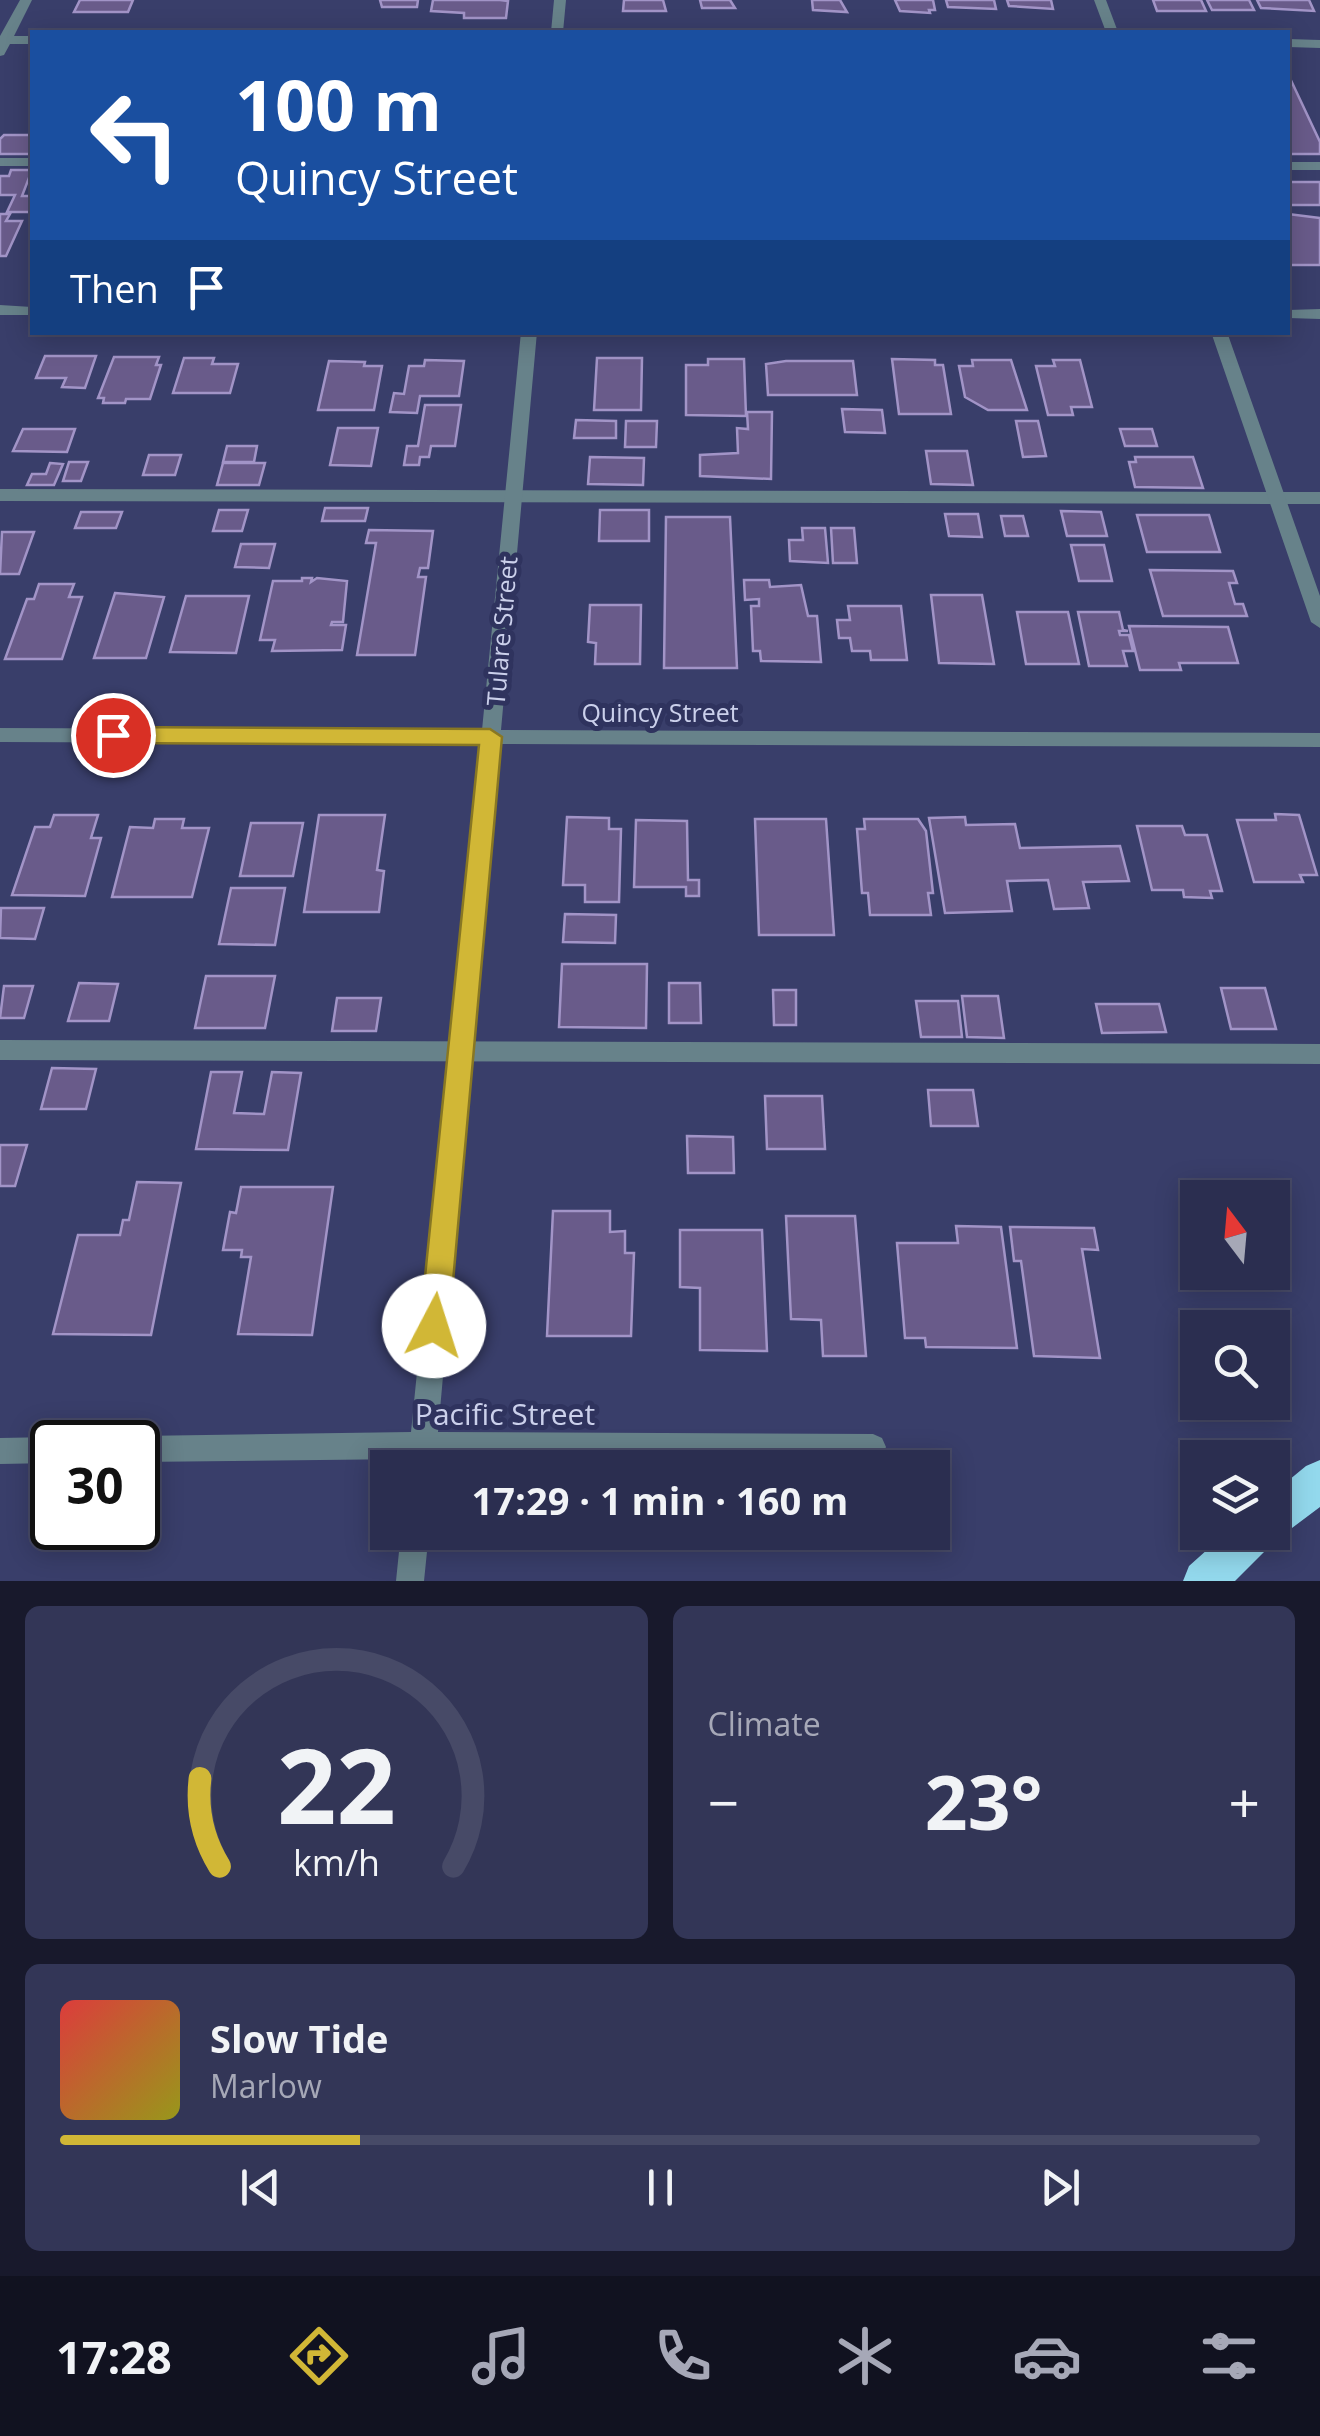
<!DOCTYPE html>
<meta charset="utf-8">
<style>
body{margin:0;font-family:"Open Sans",sans-serif;background:#333657;color:#f1f3f6;height:100vh;display:flex;flex-direction:column;font-size:38px;white-space:nowrap}
*{box-sizing:border-box;margin:0}
p{font-size:32px;color:#a6a8b7}
.icon{flex:none;width:55px;height:55px;fill:none;stroke:currentColor;stroke-width:2;stroke-linecap:round;stroke-linejoin:round}
.map{position:relative;height:1581px;overflow:hidden}
.panel{display:flex;flex-direction:column;gap:25px;padding:25px;background:#18192c;flex:1}
.panel>*{flex:none}
.hud{position:absolute;left:30px;top:30px;width:1260px;height:305px;border-radius:0px;box-shadow:0 5px 25px #0003,0 0 0 2px #474a67;background:#1a4fa0;color:#fff;overflow:hidden}
.needle{width:65px;rotate:344deg}
.controls{position:absolute;left:1180px;top:1180px;display:grid;gap:20px}
.controls a{display:grid;place-items:center;width:110px;height:110px;border-radius:0px;background:#2b2e50;box-shadow:0 5px 25px #0003,0 0 0 2px #474a67;font-size:50px}
.speed{position:absolute;left:30px;top:1420px;display:flex;gap:20px;font-size:50px;font-weight:700;text-align:center}
.speed>*{display:grid;place-content:center;width:130px;height:130px;border-radius:50%;background:#2b2e50;box-shadow:0 5px 25px #0003,0 0 0 2px #474a67;line-height:1}
.speed .limit{border:5px solid #111;border-radius:15px;background:#fff;color:#111}
.pin{position:absolute;display:grid;place-items:center;width:85px;height:85px;color:#fff;margin:-42px;border:5px solid #fff;border-radius:50%;box-shadow:0 2px 10px #0007}
.me{position:absolute;width:110px;margin:-55px;rotate:5deg;stroke-linejoin:round;filter:drop-shadow(0 0 8px #0008)}
.turn{display:flex;align-items:center;gap:35px;height:210px;padding:0 40px;font-size:45px}
.turn .icon{width:130px;height:130px;stroke-width:2.5}
.turn b{display:block;font-size:70px;line-height:85px}
.then{display:flex;align-items:center;height:95px;padding:0 40px;background:#0003;gap:20px;font-size:38px}
.big{font-size:75px;font-weight:700;line-height:1.1}
.panel .tile{flex:1;display:flex;flex-direction:column;justify-content:center;gap:15px;min-width:0;padding:0 35px;border-radius:15px;background:#333657}
.panel .dial{align-items:center;gap:0}
.dial svg{height:260px;overflow:visible;fill:none;stroke:#474a67;stroke-width:7;stroke-linecap:round;text-anchor:middle}
.dial text{fill:#f1f3f6;stroke:none}
.song{display:flex;align-items:center;gap:30px}
.cover{width:120px;height:120px;border-radius:15px;background:linear-gradient(135deg,hsl(0 70% 55%),hsl(60 70% 35%))}
.played{height:10px;border-radius:5px;background:linear-gradient(90deg,#d1b736 25%,#474a67 25%)}
.keys{display:flex;justify-content:space-around;direction:ltr}
.heat{display:flex;justify-content:space-between;align-items:center;font-size:55px;direction:ltr}
.panel .tiles{flex:1;display:grid;gap:25px;grid-template-columns:1fr 1fr}
.tile:last-child{grid-column:span 2}
.trip{position:absolute;left:370px;top:1450px;width:580px;height:100px;border-radius:0px;background:#2b2e50;box-shadow:0 5px 25px #0003,0 0 0 2px #474a67;font-weight:700;line-height:100px;text-align:center}
.dock{display:flex;height:160px;justify-content:space-around;align-items:center;background:#111220;color:#a6a8b7}
.dock .icon{width:70px;height:70px}
.dock .selected{color:#d1b736}
.dock b{font-size:45px;color:#f1f3f6}
.map>svg:first-child{display:block}
.building{fill:#695b8a;stroke:#a294c7;stroke-width:2.5}
.lines{fill:none;stroke-linecap:round;stroke-linejoin:round}
.service{fill:#67828a;fill-rule:evenodd}
.minor{fill:#67828a;fill-rule:evenodd}
.motorway{fill:#93d9ed;fill-rule:evenodd}
.route{fill:#d1b736;stroke:#887723;stroke-width:2.5}
.labels{text-anchor:middle;dominant-baseline:central;stroke-width:10;stroke-linejoin:round;paint-order:stroke}
.street-label{font-size:25px;fill:#cbd0eb;stroke:#2f335e}
.near-street-label{font-size:30px;fill:#cbd0eb;stroke:#2f335e}
</style>
<div class="map">
<svg width="1320" height="1581" viewBox="0 0 1320 1581">
<rect width="100%" height="100%" fill="#393e6a"/>
<path class="building" d="M80 0H133L128 12H74Z
M380 0H418L417 7H382Z
M433 0H500L508 1 506 18H464V13L431 11Z
M624 0H663L666 11H623Z
M700 0H730L735 8H702Z
M812 0H840L847 12 813 10Z
M895 0H933L935 10H929L930 13 900 11Z
M946 0H994L996 9 948 7Z
M1007 0H1051L1053 9 1009 6Z
M1153 0H1201L1206 11H1157Z
M1207 0H1249L1254 10H1212Z
M1257 0H1309L1314 11 1261 8Z
M1288 74 1320 142V154H1288Z
M4 135H32V154H0V139Z
M11 170H32L22 196H32V212H7L15 195H0V176H9Z
M1288 182H1320V205H1288Z
M0 214H10L6 221H22L6 256H0Z
M1288 214 1320 218V265H1288Z
M45 356H96L85 388 62 387 66 378H36Z
M114 357H159L156 365H161L150 399H126L125 403H103L104 398H98Z
M184 358H214L212 364H238L230 393H173Z
M597 358H642L641 410H594Z
M708 359H744L746 416 686 415V365H708Z
M892 359 935 360V365H943L951 414H899Z
M425 360 464 361 459 396H420L417 413 390 412 394 393 404 394 409 366H424Z
M972 360H1011L1027 410H988L965 397 959 366H973Z
M1053 360H1080L1092 407H1071L1073 415H1048L1036 366H1055Z
M329 361 365 362 364 366H382L374 410H318Z
M786 361H853L857 395H768L766 364Z
M425 405H461L455 446H431L429 457H420L419 465H404L407 446H418Z
M842 409 882 410 885 433 845 432Z
M747 412H772L771 479 700 476V455L738 453 737 428 748 429Z
M576 420 616 421V438H574Z
M626 421H657L656 447H625Z
M1016 421H1038L1046 456 1023 457Z
M338 428H378L371 466 330 465Z
M23 429H75L67 452 13 451Z
M1120 429H1152L1157 446H1125Z
M227 446H257L254 462H223Z
M926 451H967L973 485 931 484Z
M149 455H181L175 475H143Z
M590 457 644 458 643 485 588 484Z
M1135 457H1193L1203 488 1135 487 1129 462H1136Z
M69 462H88L81 481H63Z
M50 463 63 464 54 485H27L32 474H46Z
M223 463H265L259 485H217Z
M325 508H368L365 521H322Z
M219 510H248L242 531H213Z
M600 510H649V541H599Z
M1061 511 1101 512 1107 536H1067Z
M81 512H122L116 528H75Z
M945 514H978L982 537 949 536Z
M1137 515H1209L1220 552H1147Z
M1001 516H1023L1028 536H1005Z
M666 517H730L737 668H664Z
M802 528H825L828 563 790 561 789 540H803Z
M831 528H854L857 563H833Z
M369 530 433 531 428 568H420L418 577H426L415 655H357L376 543H366Z
M2 532H34L19 574H0Z
M241 544H275L269 568 235 567Z
M1071 545H1104L1112 581H1079Z
M1150 570 1233 571 1237 583H1229L1235 604H1243L1247 616H1163Z
M302 578H312L311 582 317 578 347 581 343 622H332L331 625H346L342 650 272 651 275 640H260L273 581H302Z
M744 580H769L770 587 801 585 808 616H817L821 662 761 661 760 651H753L751 606H759V599L745 600Z
M39 584H74L69 597H82L62 659H5L27 599H34Z
M115 593 164 597 146 658H94Z
M931 595H982L994 664 939 663Z
M186 596H249L236 653 170 652Z
M590 605H641L640 664H595L596 643 588 642Z
M848 606H901L907 660H871L870 651H852L850 638H839L837 620H850Z
M1017 612H1068L1079 664H1026Z
M1078 612H1119L1123 630 1128 631H1119L1120 635H1129L1133 651H1123L1127 666H1089Z
M1129 626 1228 627 1238 663H1179L1181 670H1140Z
M1275 814 1299 815 1317 875H1300L1303 882H1254L1237 820H1276Z
M54 815H98L91 838H101L85 896 12 895 35 827H50Z
M319 815H385L377 870 384 871 379 912H304Z
M567 817 609 818V829H621L619 902H585V885H563Z
M965 817 966 825 1015 824 1020 848 1120 846 1129 881 1083 882 1089 908 1054 909 1048 880 1007 881 1012 911 945 913 929 818Z
M155 819H184L182 828H209L192 897H112L130 827 153 828Z
M755 819H826L834 935H759Z
M864 819H918L926 831 933 893H928L931 915H870L868 893H862L857 829H865Z
M636 820 687 821 688 880H699V896H686V887H634Z
M251 823H303L293 876H240Z
M1137 826H1182L1185 835H1207L1222 891H1210L1212 898 1184 897 1183 890H1152Z
M231 888H285L275 945 219 944Z
M1 908H44L35 939 0 938Z
M565 914 616 915 615 943 563 942Z
M562 964H647L646 1028 559 1027Z
M206 976H275L265 1028H195Z
M79 983 118 984 109 1021H68Z
M669 983H700L701 1023H669Z
M4 986H33L24 1018H0Z
M1221 988H1265L1276 1029H1231Z
M773 990H796V1025H774Z
M962 996H998L1004 1038 967 1037Z
M337 998H381L376 1031H332Z
M916 1001H958L962 1037H921Z
M1096 1004H1159L1166 1032 1102 1033Z
M52 1068 96 1069 86 1109H41Z
M211 1072H242L234 1113 264 1114 272 1072 301 1073 288 1150 196 1149Z
M928 1090H973L978 1126H931Z
M765 1096H822L825 1149H767Z
M687 1136 733 1137 734 1173H688Z
M0 1145H27L15 1186H0Z
M137 1182 181 1183 151 1335 53 1334 78 1235H120L123 1220H129Z
M241 1187H333L312 1335 238 1334 251 1257H241L242 1250H223L230 1212 236 1213Z
M553 1211H610V1232L625 1231V1253H634L631 1336H547Z
M786 1216H855L866 1356H823L821 1320 791 1319Z
M956 1226 1001 1227 1017 1348 926 1347 925 1338H905L897 1243H958Z
M1010 1227 1094 1228 1098 1250 1082 1249 1100 1358 1034 1356 1021 1261H1014Z
M680 1230H762L767 1351 700 1350V1288L680 1287Z"/>
<g class="lines">
<path class="service" d="M0 158H32V166H0Z
M1288 162H1320V170H1288Z
M0 489 1320 492V504L0 501Z
M0 1040 1320 1044V1064L0 1060Z"/>
<path class="minor" d="M20 0H32L14 36H32V44H10L4 55 0 56V36Z
M554 0H566L563 32H551Z
M1094 0H1106L1118 32H1106Z
M1288 39 1320 40V48L1288 47Z
M0 305 32 307V315H0Z
M1320 309V319L1288 318V310Z
M521 332H537L501 730 1320 733V747L500 744 438 1432 873 1434 882 1438 886 1447 882 1456 873 1460 435 1458 434 1468H408L409 1459 138 1462V1442H127L138 1436 411 1432 480 744 0 742V728L482 730Z
M1211 332H1227L1320 596V628L1311 622Z
M52 1437 62 1442H52V1463L0 1464V1438Z
M401 1532H429L424 1581H396Z"/>
<path class="motorway" d="M1320 1460V1507L1276 1540 1235 1581H1183L1189 1566 1227 1532H1272V1494L1306 1466Z"/>
</g>
<path class="route" d="M113 727 490 729 502 737 449 1326 444 1336 434 1341 424 1336 420 1326 479 745 113 743 102 735Z"/>
<g class="labels">
<g class="street-label">
<text transform="translate(501 631) rotate(-85)">Tulare Street</text>
<text x="660" y="712">Quincy Street</text>
</g>
<g class="near-street-label">
<text x="505" y="1413">Pacific Street</text>
</g>
</g>
</svg>
<div class="controls">
<a><svg class="needle" viewBox="-14 -14 28 28"><path d="M0-13l5 13h-10z" fill="#e53935"/><path d="M0 13l5-13h-10z" fill="#a6a8b7"/></svg></a>
<a><svg class="icon" aria-label="search" viewBox="0 0 24 24"><circle cx="10" cy="10" r="6"/><path d="M15 15l6 6"/></svg></a>
<a><svg class="icon" aria-label="layers" viewBox="0 0 24 24"><path d="M12 4l9 5-9 5-9-5zM3 14l9 5 9-5"/></svg></a>
</div>
<div class="speed"><div class="limit">30</div></div>
<div class="pin" style="left:113px;top:735px;background:#d93025"><svg class="icon" aria-label="arrive" viewBox="0 0 24 24"><path d="M6 21V4h12l-3 4 3 4H6"/></svg></div>
<svg class="me" style="left:434px;top:1326px" viewBox="-20 -20 40 40"><circle r="19" fill="#fff"/><path d="M0-13L10 11 0 6-10 11z" fill="#d1b736"/></svg>
<div class="trip">17:29 · 1 min · 160 m</div>
<div class="hud">
<div class="turn"><svg class="icon" aria-label="left" viewBox="0 0 24 24"><path d="M17 20v-9H6M10 6l-5 5 5 5"/></svg><div><b>100 m</b>Quincy Street</div></div>
<div class="then">Then<svg class="icon" aria-label="arrive" viewBox="0 0 24 24"><path d="M6 21V4h12l-3 4 3 4H6"/></svg></div>
</div>
</div>
<section class="panel">
<div class="tiles">
<div class="tile dial"><svg viewBox="0 0 100 80">
<path d="M14 69A42 42 0 1 1 86 69"/>
<path d="M14 69A42 42 0 0 1 8 42" stroke="#d1b736"/>
<text x="50" y="56" font-size="32" font-weight="700">22</text>
<text x="50" y="72" font-size="11">km/h</text>
</svg></div>
<div class="tile"><p>Climate</p>
<div class="heat"><a>−</a><b class="big">23°</b><a>+</a></div>
</div>
<div class="tile">
<div class="song"><i class="cover"></i><div><b>Slow Tide</b><p>Marlow</p></div></div>
<div class="played"></div>
<div class="keys"><svg class="icon" aria-label="previous" viewBox="0 0 24 24"><path d="M18 5L8 12l10 7zM5 5v14"/></svg><svg class="icon" aria-label="pause" viewBox="0 0 24 24"><path d="M8 5v14M16 5v14"/></svg><svg class="icon" aria-label="next" viewBox="0 0 24 24"><path d="M6 5l10 7-10 7zM19 5v14"/></svg></div>
</div>
</div>
</section>
<nav class="dock">
<b>17:28</b>
<svg class="icon selected" aria-label="directions" viewBox="0 0 24 24"><path d="M12 3l9 9-9 9-9-9zM9 14v-3h6M13 9l2 2-2 2"/></svg>
<svg class="icon" aria-label="music" viewBox="0 0 24 24"><path d="M9 18V5l10-2v13"/><circle cx="6" cy="18" r="3"/><circle cx="16" cy="16" r="3"/></svg>
<svg class="icon" aria-label="phone" viewBox="0 0 24 24"><path d="M5 4h4l2 5-3 2q2 4 5 5l2-3 5 2v4C11 20 4 13 5 4z"/></svg>
<svg class="icon" aria-label="climate" viewBox="0 0 24 24"><path d="M12 3v18M4 7l16 10M4 17L20 7"/></svg>
<svg class="icon" aria-label="car" viewBox="0 0 24 24"><path d="M5 17H2v-5l4-1 3-4h7l3 4 3 1v5h-3M9 17h6M6 11h13"/><circle cx="7" cy="17" r="2"/><circle cx="17" cy="17" r="2"/></svg>
<svg class="icon" aria-label="filters" viewBox="0 0 24 24"><path d="M4 7h16M4 17h16"/><circle cx="9" cy="7" r="2"/><circle cx="15" cy="17" r="2"/></svg>
</nav>
